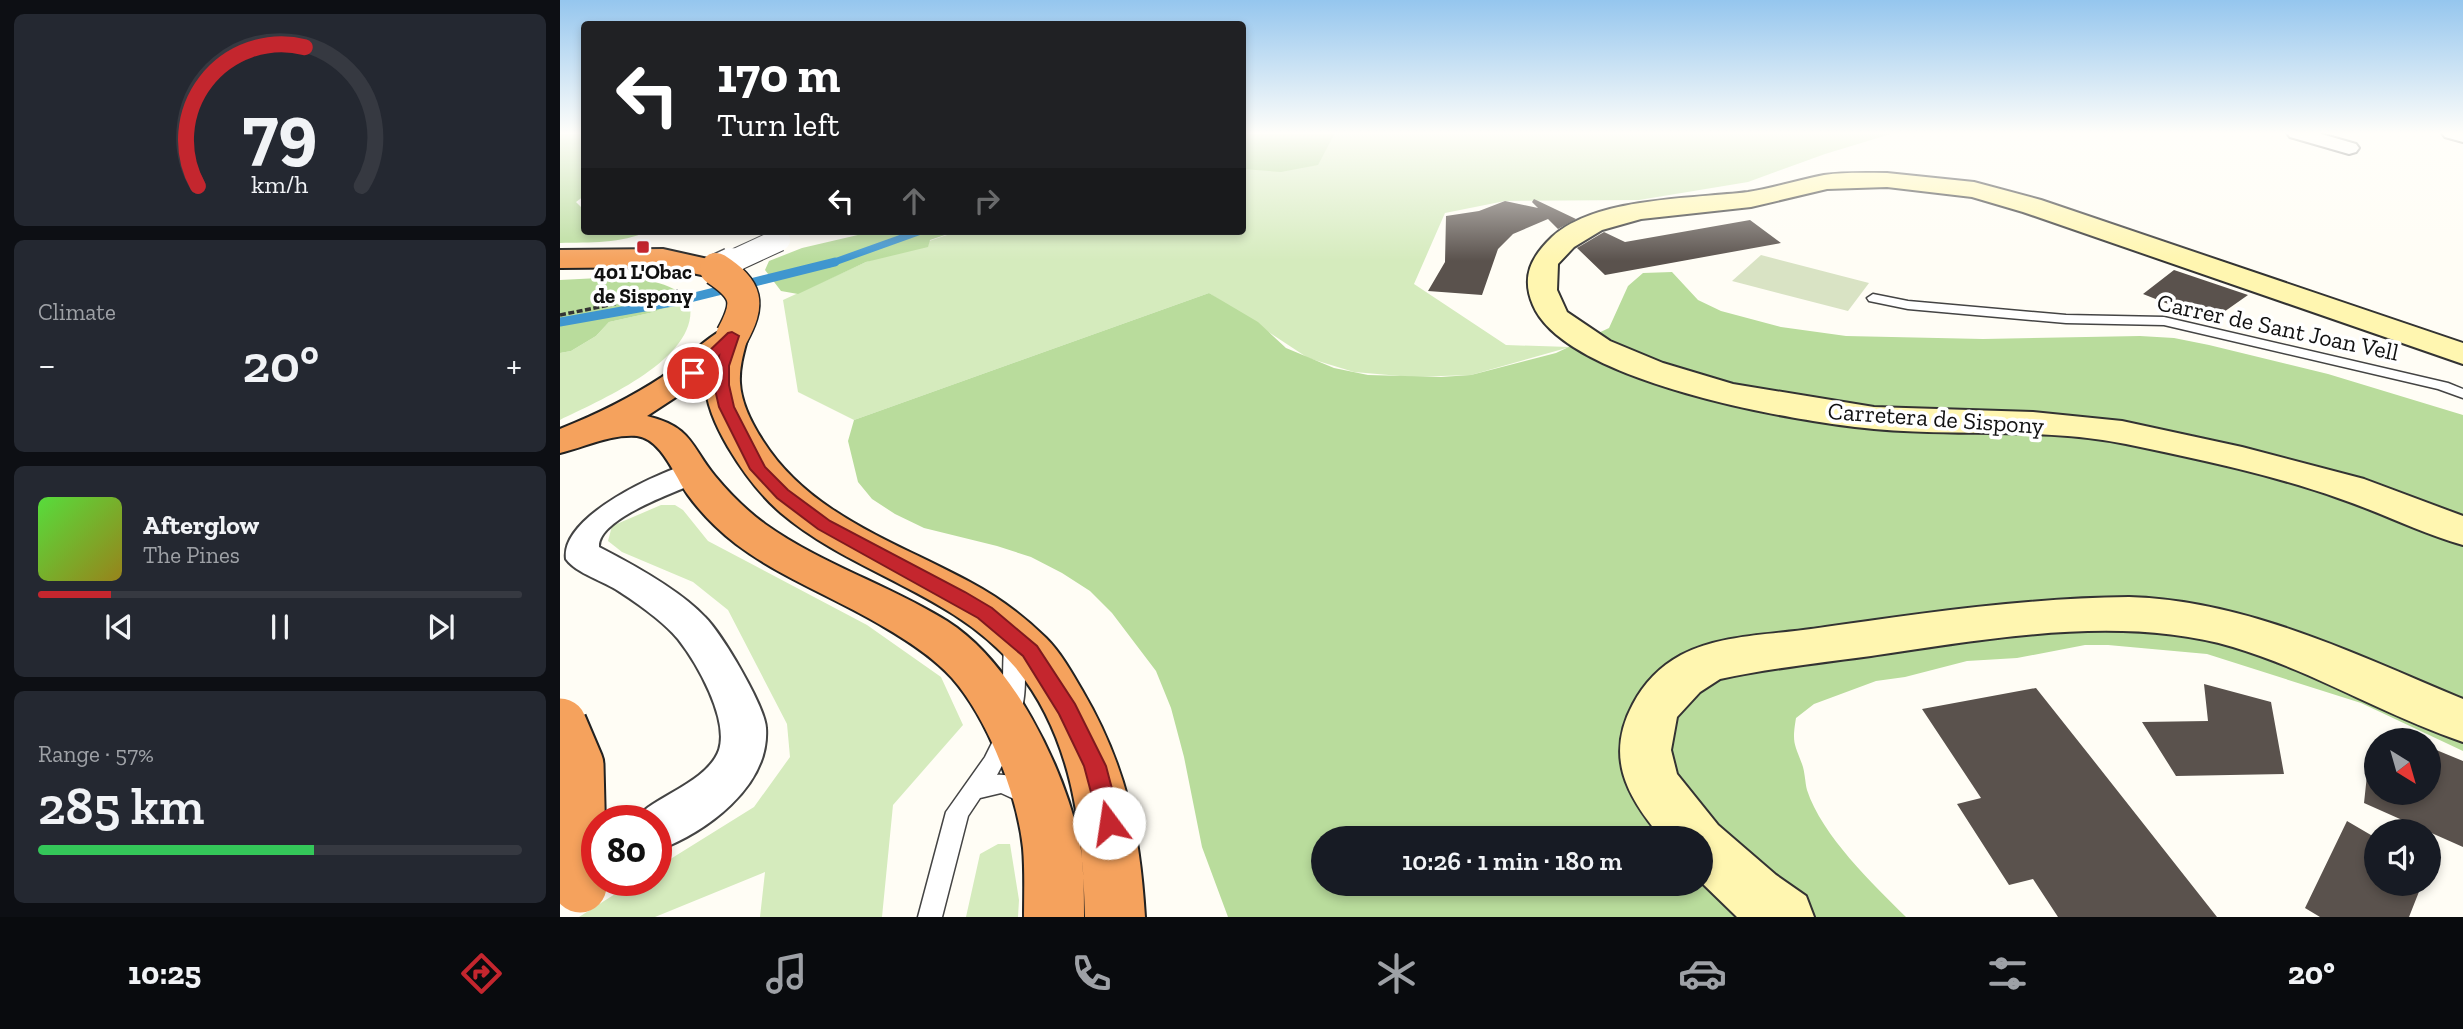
<!DOCTYPE html>
<meta charset="utf-8">
<style>
body{margin:0;font-family:"Zilla Slab",serif;background:#242831;color:#f1f3f6;height:100vh;display:flex;flex-direction:column;font-size:26px;white-space:nowrap}
*{box-sizing:border-box;margin:0}
p{font-size:23px;color:#9ea1a6}
.icon{flex:none;width:38px;height:38px;fill:none;stroke:currentColor;stroke-width:2;stroke-linecap:round;stroke-linejoin:round}
.map{position:relative;flex:1;overflow:hidden}
.drawer{display:flex;flex-direction:column;gap:14px;padding:14px;background:#0d0f14;width:560px}
.drawer>*{flex:none}
.top-card{position:absolute;left:21px;top:21px;width:665px;height:214px;border-radius:7px;box-shadow:0 4px 10px #0003;background:#202124;color:#fff;overflow:hidden}
.needle{width:46px;rotate:143deg}
.fabs{position:absolute;left:1804px;top:728px;display:grid;gap:14px}
.fabs a{display:grid;place-items:center;width:77px;height:77px;border-radius:50%;background:#171b24;box-shadow:0 4px 10px #0003;font-size:35px}
.speed{position:absolute;left:21px;top:805px;display:flex;gap:14px;font-size:35px;font-weight:700;text-align:center}
.speed>*{display:grid;place-content:center;width:91px;height:91px;border-radius:50%;background:#171b24;box-shadow:0 4px 10px #0003;line-height:1}
.speed .limit{border:10px solid #d22;background:#fff;color:#111}
.pin{position:absolute;display:grid;place-items:center;width:60px;height:60px;color:#fff;margin:-30px;border:4px solid #fff;border-radius:50%;box-shadow:0 2px 7px #0007}
.me{position:absolute;width:77px;margin:-38px;rotate:346deg;stroke-linejoin:round;filter:drop-shadow(0 0 5px #0008)}
.turn{display:flex;align-items:center;gap:24px;height:147px;padding:0 21px;font-size:32px}
.turn .icon{width:91px;height:91px;stroke-width:2.5}
.turn b{display:block;font-size:49px;line-height:60px}
.lanes{display:flex;align-items:center;height:66px;padding:0 21px;background:#0003;justify-content:center;gap:35px;direction:ltr}
.lanes .off{opacity:.35}
.big{font-size:52px;font-weight:600;line-height:1.1}
.drawer .widget{flex:1;display:flex;flex-direction:column;justify-content:center;gap:10px;min-width:0;padding:0 24px;border-radius:10px;background:#242831}
.drawer .dial{align-items:center;gap:0}
.dial svg{height:182px;overflow:visible;fill:none;stroke:#363941;stroke-width:7;stroke-linecap:round;text-anchor:middle}
.dial text{fill:#f1f3f6;stroke:none}
.song{display:flex;align-items:center;gap:21px}
.cover{width:84px;height:84px;border-radius:10px;background:linear-gradient(135deg,hsl(110 70% 55%),hsl(50 70% 35%))}
.played{height:7px;border-radius:4px;background:linear-gradient(90deg,#c4262e 15%,#363941 15%)}
.keys{display:flex;justify-content:space-around;direction:ltr}
.heat{display:flex;justify-content:space-between;align-items:center;font-size:38px;direction:ltr}
.charge{height:10px;border-radius:5px;background:linear-gradient(90deg,#34c759 57%,#363941 0)}
.trip{position:absolute;left:751px;top:826px;width:402px;height:70px;border-radius:35px;background:#171b24;box-shadow:0 4px 10px #0003;font-weight:600;line-height:70px;text-align:center}
.dock{display:flex;height:112px;justify-content:space-around;align-items:center;background:#090b0e;color:#9ea1a6}
.dock .icon{width:49px;height:49px}
.dock .on{color:#c4262e}
.dock b{font-size:32px;color:#f1f3f6}
main{display:flex;flex:1;min-height:0}
.map>svg:first-child{display:block}
.green{fill:#d5ebbd}
.forest{fill:#b9dc9c;fill-rule:evenodd}
.cemetery{fill:#d9e3c4}
.lines{fill:none;stroke-linecap:round;stroke-linejoin:round}
.stream-far1{stroke:#3f96cf;stroke-width:7}
.stream{stroke:#3f96cf;stroke-width:9}
.building{fill:#5a524d}
.lane-casing{stroke:#444;stroke-width:3}
.street-casing{stroke:#444;stroke-width:4}
.secondary-casing{stroke:#333;stroke-width:4}
.highway-casing{stroke:#222;stroke-width:4}
.path{stroke:#333;stroke-width:3.5;stroke-dasharray:6 2.5;stroke-linecap:butt}
.lane{fill:#fff;fill-rule:evenodd}
.street{fill:#fff;fill-rule:evenodd}
.secondary{fill:#fff6b0;fill-rule:evenodd}
.highway{fill:#f5a25d;fill-rule:evenodd}
.street-bridge-far1-casing{stroke:#444;stroke-width:24;stroke-linecap:butt}
.street-bridge-casing{stroke:#444;stroke-width:31;stroke-linecap:butt}
.highway-bridge-far1-casing{stroke:#222;stroke-width:35;stroke-linecap:butt}
.highway-bridge-casing{stroke:#222;stroke-width:57;stroke-linecap:butt}
.street-bridge-far1{stroke:#fff;stroke-width:22}
.street-bridge{stroke:#fff;stroke-width:28}
.highway-bridge-far1{stroke:#f5a25d;stroke-width:32}
.highway-bridge{stroke:#f5a25d;stroke-width:53}
.route{fill:#c4262e;stroke:#7f191e;stroke-width:2}
.poi-dot{fill:#c4262e;stroke:#fff;stroke-width:2.5}
.labels{text-anchor:middle;dominant-baseline:central;stroke-width:7;stroke-linejoin:round;paint-order:stroke}
.far-poi-label{font-size:21px;font-weight:bold;fill:#111;stroke:#fff}
.street-label{font-size:24px;fill:#111;stroke:#fff}
</style>
<main>
<section class="drawer">
<div class="widget dial"><svg viewBox="0 0 100 80">
<path d="M14 69A42 42 0 1 1 86 69"/>
<path d="M14 69A42 42 0 0 1 61 8" stroke="#c4262e"/>
<text x="50" y="56" font-size="32" font-weight="700">79</text>
<text x="50" y="72" font-size="11">km/h</text>
</svg></div>
<div class="widget"><p>Climate</p>
<div class="heat"><a>−</a><b class="big">20°</b><a>+</a></div>
</div>
<div class="widget">
<div class="song"><i class="cover"></i><div><b>Afterglow</b><p>The Pines</p></div></div>
<div class="played"></div>
<div class="keys"><svg class="icon" aria-label="previous" viewBox="0 0 24 24"><path d="M18 5L8 12l10 7zM5 5v14"/></svg><svg class="icon" aria-label="pause" viewBox="0 0 24 24"><path d="M8 5v14M16 5v14"/></svg><svg class="icon" aria-label="next" viewBox="0 0 24 24"><path d="M6 5l10 7-10 7zM19 5v14"/></svg></div>
</div>
<div class="widget"><p>Range · 57%</p><b class="big">285 km</b><div class="charge"></div></div>
</section>
<div class="map">
<svg width="1903" height="917" viewBox="0 0 1903 917">
<rect width="100%" height="100%" fill="#fffdf5"/>
<path class="green" d="M683 133H1334L1265 154 1188 182 1079 200 945 201 885 213 854 284 946 345 1010 347 911 375 852 377 794 372 748 358 649 293 294 420 238 392 223 300 306 262 399 231H682Z
M128 298C148 355 41 400 0 420V353L11 351 36 336 49 322 94 312Z
M101 505H115L123 510 148 541 307 625 381 677 403 725 333 805 322 917H200L205 872 95 917H19L77 880H96V868L194 807 230 757 227 724 168 610 133 582 62 552 48 541 52 526Z
M438 844H450L459 900 458 917H406L420 854Z"/>
<path class="forest" d="M0 133H24V196L16 202 24 210V231H88C62 244 29 242 0 243Z
M682 133H775L758 165 721 172 683 169Z
M315 231H397L370 240 368 247 306 262 238 294 221 291 205 270 209 261 242 248Z
M1112 272 1138 300 1161 311 1221 327 1286 336 1423 339 1580 336 1614 338 1649 345 1768 374 1903 415V751L1801 703 1647 654 1548 645H1525L1457 658 1407 661 1345 677 1316 681 1254 704 1236 718C1232 743 1234 742 1242 764 1245 772 1245 782 1247 790 1262 836 1313 884 1346 917H668L642 847 624 757 611 708 596 671 552 613 530 591 502 573 471 557 437 546 364 528 335 514 312 499 298 482 288 441 294 420 649 293 698 322 726 348 774 368 808 375 881 377 911 375 996 353 1049 328 1068 286 1083 273ZM763 838H1141V884H763Z
M39 278C71 278 101 277 128 298L94 312 49 322 36 336 11 351 0 353V280Z"/>
<path class="cemetery" d="M1201 255 1309 283 1288 311 1172 281Z"/>
<g class="lines">
<path class="stream-far1" d="M269 264 361 231"/>
<path class="stream" d="M0 322 118 301 275 262"/>
</g>
<path class="building" d="M974 199 1016 219 998 229 988 219 953 234 938 249 922 295 868 291 885 262 886 216 919 211 945 201 978 208 972 202Z
M1190 220 1221 243 1045 275 1017 248 1044 232 1065 242Z
M1614 270 1688 295 1651 321 1583 294Z
M1644 684 1711 702 1724 774 1616 776 1582 722 1648 721Z
M1476 688 1530 756 1657 917H1498L1473 879 1449 885 1397 804 1421 798 1362 709Z
M1869 747 1903 761V847L1804 803 1808 766 1816 770V793H1869Z
M1787 821 1816 838V884H1862L1849 917H1760L1745 908Z"/>
<g class="lines">
<g class="lane-casing">
<path id="lane" d="M1313 294 1348 301 1506 315 1604 317 1888 383 1903 389V398L1878 389 1604 325 1506 323 1348 309 1309 301 1307 298Z
M452 638 459 640C467 655 467 701 459 716L452 718 445 716C442 711 443 644 445 640Z
M447 726 455 729 458 735 437 775C449 773 473 784 478 795L475 802 467 805 441 793 420 798 408 816 382 917H358L386 812 425 757 439 729Z"/>
</g>
<g class="street-casing">
<path id="street" d="M1727 133H1758L1796 144 1799 148 1796 152 1789 154 1730 137Z
M1882 133H1903V142L1885 137Z
M132 463 144 466 149 473 144 480C121 490 37 518 39 547 72 564 120 590 145 617 162 634 205 706 206 728 210 787 145 833 96 851V821H75C86 799 147 784 159 750 169 719 137 663 118 639 105 623 77 603 60 592 44 581 17 574 6 559 0 515 104 470 132 463Z"/>
</g>
<g class="secondary-casing">
<path id="secondary" d="M1327 173 1414 182 1481 200 1903 343V364L1463 212 1412 197 1327 187 1267 189 1191 207 1081 219 1042 230 1014 247 998 264 997 290 1007 312 1050 341 1103 363 1173 384 1314 407 1473 412 1562 421 1682 447 1804 479 1903 516V545C1860 533 1820 512 1778 498 1710 474 1637 459 1566 444 1484 427 1397 437 1314 429 1236 422 1005 382 973 305 961 277 971 257 992 237 1036 197 1131 199 1188 192 1214 188 1238 180 1264 175 1284 172 1306 173 1327 173Z
M1569 597C1686 600 1797 655 1903 699V742C1824 715 1753 671 1673 647 1560 614 1427 639 1311 656 1261 663 1209 668 1160 679L1140 692 1117 717 1111 750 1117 774 1158 825 1216 875 1246 896 1254 917H1177L1141 882V838H1102C1066 796 1045 756 1073 704 1084 683 1099 667 1121 655 1159 635 1209 635 1251 629 1356 614 1463 598 1569 597Z"/>
</g>
<g class="highway-casing">
<path id="highway" d="M103 249 166 263 171 269 166 275 156 278 103 267 0 268V250Z
M172 326 183 329 188 336C184 351 179 367 180 383 181 403 192 424 203 441 250 515 336 542 410 582 438 597 464 616 486 638 501 653 512 673 522 690 566 765 580 832 585 917H525C523 830 513 737 455 667 393 593 293 574 221 513 199 494 183 472 168 447 156 426 145 403 145 378L87 416C132 427 130 445 155 476 170 494 187 511 205 524 261 564 329 585 387 621 452 662 502 764 519 838 524 864 524 891 524 917H464C464 894 465 871 463 848 457 794 428 719 392 678 373 657 348 641 324 627 276 598 221 578 176 544 158 530 141 513 128 495 115 477 102 439 77 436 49 434 26 447 0 453V429C35 415 70 398 102 377 122 363 152 331 172 326Z"/>
</g>
<path class="path" d="M0 315 118 291"/>
<use href="#lane" class="lane"/>
<use href="#street" class="street"/>
<use href="#secondary" class="secondary"/>
<use href="#highway" class="highway"/>
<g class="street-bridge-far1-casing">
<path id="street-bridge-far1" d="M167 264 219 240"/>
</g>
<g class="street-bridge-casing">
<path id="street-bridge" d="M156 269 171 262"/>
</g>
<g class="highway-bridge-far1-casing">
<path id="highway-bridge-far1" d="M156 269C188 290 190 303 172 336"/>
</g>
<g class="highway-bridge-casing">
<path id="highway-bridge" d="M0 725 17 765 20 886"/>
</g>
<use href="#street-bridge-far1" class="street-bridge-far1"/>
<use href="#street-bridge" class="street-bridge"/>
<use href="#highway-bridge-far1" class="highway-bridge-far1"/>
<use href="#highway-bridge" class="highway-bridge"/>
</g>
<linearGradient id="sky" x2="0" y2="1"><stop stop-color="#95c6ee"/><stop offset="0.51" stop-color="#fffefa"/><stop offset="1" stop-color="#fffefa" stop-opacity="0"/></linearGradient>
<rect width="1903" height="261" fill="url(#sky)"/>
<path class="route" d="M172 332 179 336 169 366V385L174 407 205 467 228 490 270 521 405 592 432 608 477 646 515 704 546 766 561 823 558 830 549 833 541 830 524 766 499 714 463 656 418 618 258 529 217 498 190 469 159 407 154 385 159 356 138 376 133 377 126 373 168 333Z"/>
<rect class="poi-dot" x="76" y="240" width="14" height="14" rx="3.5"/>
<g class="labels">
<g class="far-poi-label">
<text x="83" y="271">401 L'Obac<tspan x="83" dy="24">de Sispony</tspan></text>
</g>
<g class="street-label">
<text transform="translate(1718 327) rotate(12)">Carrer de Sant Joan Vell</text>
<text transform="translate(1376 418) rotate(4)">Carretera de Sispony</text>
</g>
</g>
</svg>
<div class="fabs">
<a><svg class="needle" viewBox="-14 -14 28 28"><path d="M0-13l5 13h-10z" fill="#e53935"/><path d="M0 13l5-13h-10z" fill="#9ea1a6"/></svg></a>
<a><svg class="icon" aria-label="sound" viewBox="0 0 24 24"><path d="M4 9h4l5-4v14l-5-4H4zM17 9q2 3 0 6"/></svg></a>
</div>
<div class="speed"><div class="limit">80</div></div>
<div class="pin" style="left:133px;top:373px;background:#d93025"><svg class="icon" aria-label="arrive" viewBox="0 0 24 24"><path d="M6 21V4h12l-3 4 3 4H6"/></svg></div>
<svg class="me" style="left:549px;top:823px" viewBox="-20 -20 40 40"><circle r="19" fill="#fff"/><path d="M0-13L10 11 0 6-10 11z" fill="#c4262e"/></svg>
<div class="trip">10:26 · 1 min · 180 m</div>
<div class="top-card">
<div class="turn"><svg class="icon" aria-label="left" viewBox="0 0 24 24"><path d="M17 20v-9H6M10 6l-5 5 5 5"/></svg><div><b>170 m</b>Turn left</div></div>
<div class="lanes"><svg class="icon" aria-label="left" viewBox="0 0 24 24"><path d="M17 20v-9H6M10 6l-5 5 5 5"/></svg><svg class="icon off" aria-label="ahead" viewBox="0 0 24 24"><path d="M12 20V5M6 11l6-6 6 6"/></svg><svg class="icon off" aria-label="right" viewBox="0 0 24 24"><path d="M7 20v-9h11M14 6l5 5-5 5"/></svg></div>
</div>
</div>
</main>
<nav class="dock">
<b>10:25</b>
<svg class="icon on" aria-label="directions" viewBox="0 0 24 24"><path d="M12 3l9 9-9 9-9-9zM9 14v-3h6M13 9l2 2-2 2"/></svg>
<svg class="icon" aria-label="music" viewBox="0 0 24 24"><path d="M9 18V5l10-2v13"/><circle cx="6" cy="18" r="3"/><circle cx="16" cy="16" r="3"/></svg>
<svg class="icon" aria-label="phone" viewBox="0 0 24 24"><path d="M5 4h4l2 5-3 2q2 4 5 5l2-3 5 2v4C11 20 4 13 5 4z"/></svg>
<svg class="icon" aria-label="climate" viewBox="0 0 24 24"><path d="M12 3v18M4 7l16 10M4 17L20 7"/></svg>
<svg class="icon" aria-label="car" viewBox="0 0 24 24"><path d="M5 17H2v-5l4-1 3-4h7l3 4 3 1v5h-3M9 17h6M6 11h13"/><circle cx="7" cy="17" r="2"/><circle cx="17" cy="17" r="2"/></svg>
<svg class="icon" aria-label="filters" viewBox="0 0 24 24"><path d="M4 7h16M4 17h16"/><circle cx="9" cy="7" r="2"/><circle cx="15" cy="17" r="2"/></svg>
<b>20°</b>
</nav>
